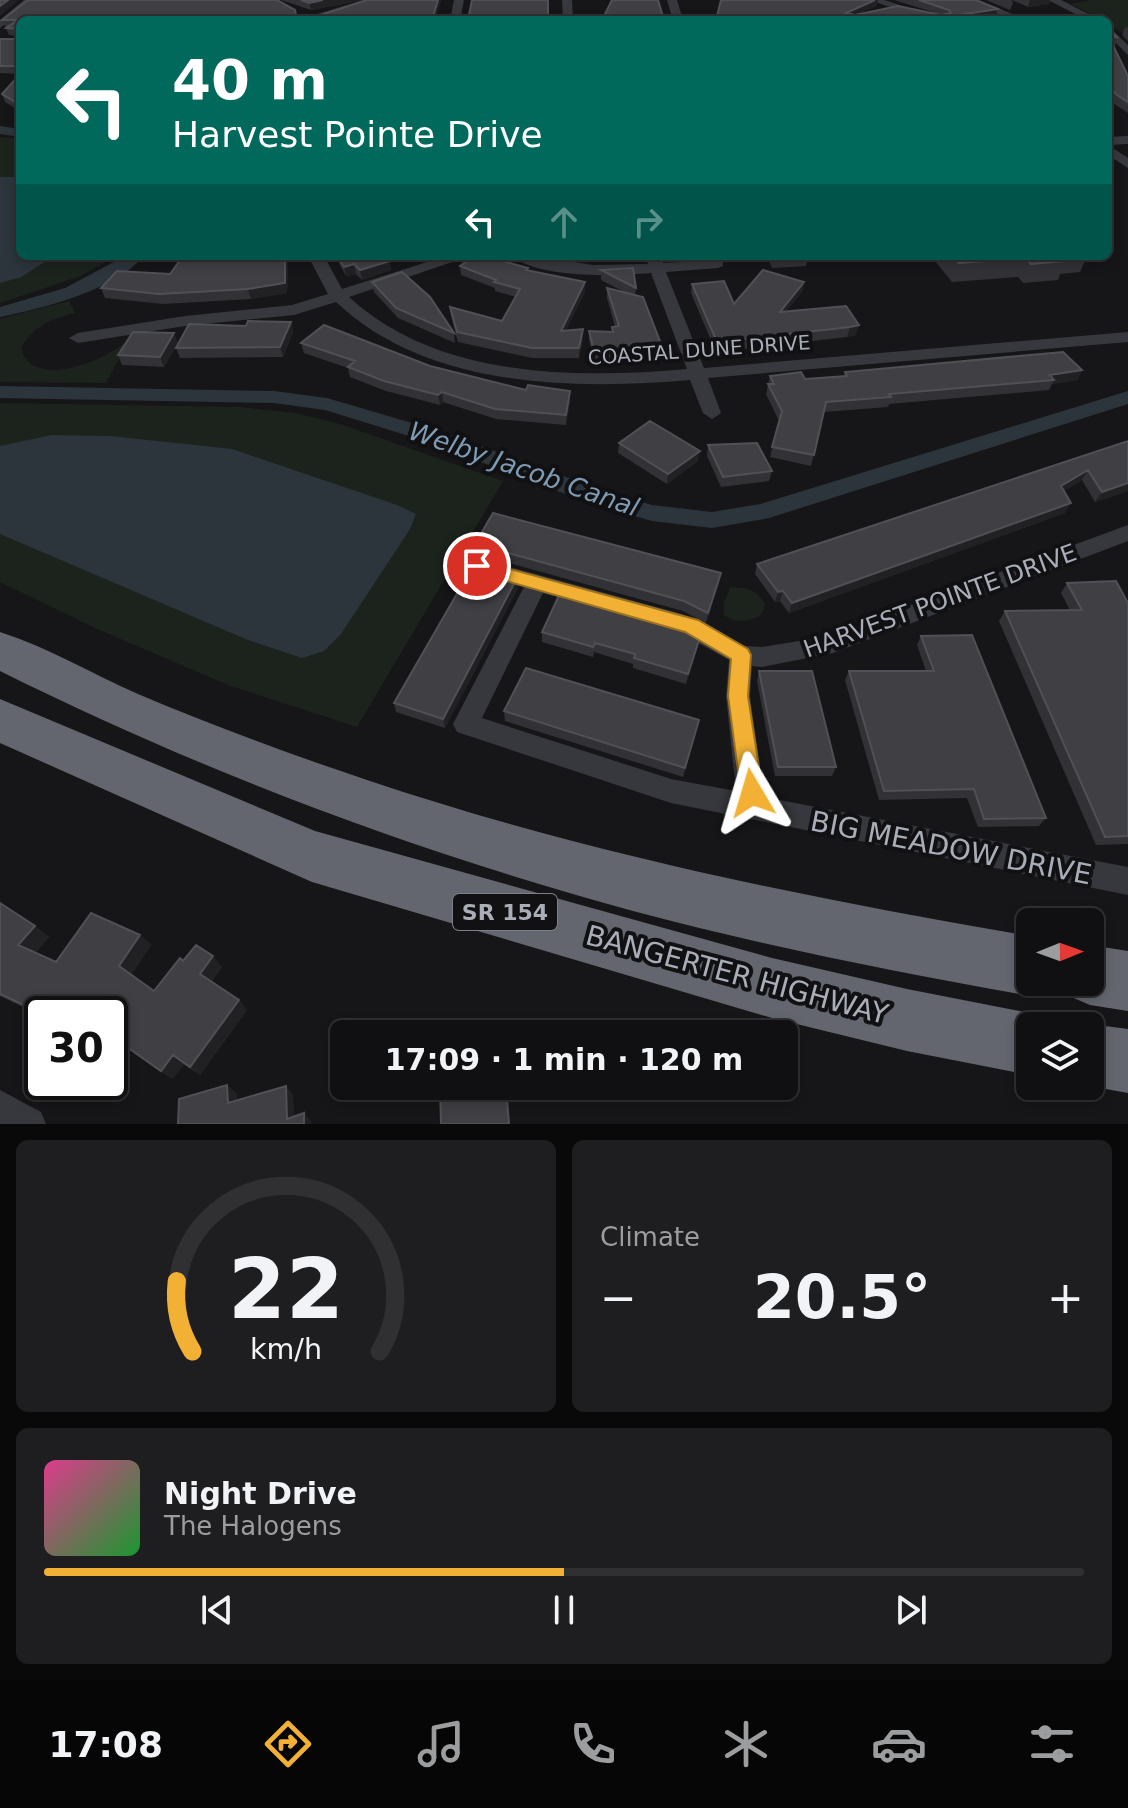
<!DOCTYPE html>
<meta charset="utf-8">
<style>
body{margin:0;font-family:"DejaVu Sans",sans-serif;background:#1e1e20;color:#f1f3f6;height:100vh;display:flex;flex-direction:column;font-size:30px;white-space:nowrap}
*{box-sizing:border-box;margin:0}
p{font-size:26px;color:#9c9d9f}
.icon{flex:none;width:44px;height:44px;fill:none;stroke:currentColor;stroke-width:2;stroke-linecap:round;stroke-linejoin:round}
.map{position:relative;height:1124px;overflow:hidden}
.details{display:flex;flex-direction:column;gap:16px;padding:16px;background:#09090a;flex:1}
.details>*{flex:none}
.banner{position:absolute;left:16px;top:16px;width:1096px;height:244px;border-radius:12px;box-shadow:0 4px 12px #0003,0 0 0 2px #303032;background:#00695c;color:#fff;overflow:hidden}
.needle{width:52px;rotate:89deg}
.fabs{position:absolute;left:1016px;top:908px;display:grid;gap:16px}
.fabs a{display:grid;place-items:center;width:88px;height:88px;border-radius:12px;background:#101012;box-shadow:0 4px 12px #0003,0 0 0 2px #303032;font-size:40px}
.speed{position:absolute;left:24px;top:996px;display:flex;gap:16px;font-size:40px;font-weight:700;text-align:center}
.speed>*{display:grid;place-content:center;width:104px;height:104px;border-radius:50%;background:#101012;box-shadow:0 4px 12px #0003,0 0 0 2px #303032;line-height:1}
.speed .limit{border:4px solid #111;border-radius:12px;background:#fff;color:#111}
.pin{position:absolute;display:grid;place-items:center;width:68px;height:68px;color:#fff;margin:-34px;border:4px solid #fff;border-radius:50%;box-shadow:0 2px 8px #0007}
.me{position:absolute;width:88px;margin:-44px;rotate:353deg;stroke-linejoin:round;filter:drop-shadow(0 0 6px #0008)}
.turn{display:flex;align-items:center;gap:28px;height:168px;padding:0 24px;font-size:36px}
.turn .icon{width:104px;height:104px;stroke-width:2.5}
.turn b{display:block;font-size:56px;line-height:68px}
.lanes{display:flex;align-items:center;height:76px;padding:0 24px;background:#0003;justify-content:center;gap:40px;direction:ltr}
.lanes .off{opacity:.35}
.big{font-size:60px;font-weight:700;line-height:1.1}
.details .tile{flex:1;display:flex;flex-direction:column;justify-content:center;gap:12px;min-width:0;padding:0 28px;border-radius:12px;background:#1e1e20}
.details .dial{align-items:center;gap:0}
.dial svg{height:208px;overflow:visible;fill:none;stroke:#303032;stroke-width:7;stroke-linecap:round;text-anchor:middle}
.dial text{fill:#f1f3f6;stroke:none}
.song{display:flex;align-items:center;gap:24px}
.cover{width:96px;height:96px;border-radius:12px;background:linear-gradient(135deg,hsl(330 70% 55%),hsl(130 70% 35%))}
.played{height:8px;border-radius:4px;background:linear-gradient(90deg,#f2b134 50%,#303032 50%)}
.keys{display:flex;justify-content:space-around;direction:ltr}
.heat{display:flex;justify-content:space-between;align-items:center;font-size:44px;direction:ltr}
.details .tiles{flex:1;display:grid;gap:16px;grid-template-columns:1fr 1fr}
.tile:last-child{grid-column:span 2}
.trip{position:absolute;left:330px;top:1020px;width:468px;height:80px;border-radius:12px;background:#101012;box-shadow:0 4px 12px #0003,0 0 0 2px #303032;font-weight:700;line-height:80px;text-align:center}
.menu{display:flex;height:128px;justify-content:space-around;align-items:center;background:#060607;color:#9c9d9f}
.menu .icon{width:56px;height:56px}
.menu .current{color:#f2b134}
.menu b{font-size:36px;color:#f1f3f6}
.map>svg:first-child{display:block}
.green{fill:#1c231d}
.water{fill:#2c353c}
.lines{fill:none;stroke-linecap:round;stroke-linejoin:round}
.canal{fill:#2c353c;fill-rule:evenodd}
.minor{fill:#37383d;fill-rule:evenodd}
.motorway{fill:#63666e;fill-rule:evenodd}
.wall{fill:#323236}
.shaded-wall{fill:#212124}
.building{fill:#3f3f44;stroke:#4f5156;stroke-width:2}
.route{fill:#f2b134;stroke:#9d7322;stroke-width:2}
.labels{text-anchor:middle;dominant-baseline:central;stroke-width:8;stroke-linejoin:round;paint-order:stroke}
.far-street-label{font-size:20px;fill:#a8adb8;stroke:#111113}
.shield{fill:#111113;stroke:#7b7e86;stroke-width:2}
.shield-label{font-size:22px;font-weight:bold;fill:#a8adb8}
.street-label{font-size:24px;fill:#a8adb8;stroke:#111113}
.water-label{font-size:26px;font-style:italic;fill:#7f9bb3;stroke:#111113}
.near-street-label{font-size:28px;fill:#a8adb8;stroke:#111113}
</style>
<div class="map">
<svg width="1128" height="1124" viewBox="0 0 1128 1124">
<rect width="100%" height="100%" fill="#161618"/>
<path class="green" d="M1091 0H1128V36L1108 24V20H1101L1071 4Z
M0 137 20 138V256H116L81 276 0 303Z
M69 301 75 313C53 318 32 327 21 348 32 392 110 360 131 337L106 383 0 382V319Z
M0 403 240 407 295 413 340 424 503 481 357 727 228 685 97 629 0 582Z
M731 587C748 588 757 589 765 605L761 615C748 622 737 624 724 615V602Z"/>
<path class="water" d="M0 177H20V256H54L21 277 0 283Z
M52 435 110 436 232 449 397 505 416 514 410 529 341 634 324 651 302 658 248 640 0 534V446Z"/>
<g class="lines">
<path class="canal" d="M0 126 20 129V137L0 134Z
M125 256H144C113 291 44 308 0 317V307L65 288Z
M0 386 274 391 327 398 439 431 607 492 652 505 712 512 760 504 1128 391V404L769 518 712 528 652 521 592 504 425 441 325 410 274 403 0 398Z"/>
<path class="minor" d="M24 0H35L0 28V20Z
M364 0H380L313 20H297Z
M454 0H464L460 20H450Z
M562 0H572L573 20H563Z
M667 0H677L683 20H673Z
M869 0H884L946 20H930Z
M964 0H978L1027 20H1013Z
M1048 0H1061L1100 20H1087Z
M1108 26 1128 45V55L1108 35Z
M1128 136V144L1108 145V137Z
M1108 145 1128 158V168L1108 155Z
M308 256H324L342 289 446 256H470L349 297C437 378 574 379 687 369L651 273C616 276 540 279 512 256H536L593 265 648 264 646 256H660L663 263 723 260V266L718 268 666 272 704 368 1128 332V342L708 378 721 413 712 419 703 413 690 380C572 390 427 388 336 302L294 315 185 326 78 343 69 338 78 333 185 316 292 305 328 294Z
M1128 525V541L833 653 762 667 752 666 750 696 764 797 1128 867V895L671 803 457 732 453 724 524 587 469 572 466 566 469 560 477 558 682 614 745 646 762 647 824 637ZM543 593 675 630 729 660 726 696 736 791 671 779 482 718Z
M0 1090 41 1112 46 1124H0Z"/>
<path class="motorway" d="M0 632C48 647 92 674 138 694 214 726 292 755 370 781 585 853 807 898 1030 936V982H1053L1051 987 1030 996C897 972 764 946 633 911 414 851 203 772 0 671Z
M0 699 315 831 772 958 907 989 1030 1013 1052 1022 1054 1026H1030V1075L907 1051 772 1018 312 882 0 743Z
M1090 945 1128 951V1011L1090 1005 1069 996 1063 982H1090Z
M1090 1024 1128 1029V1093L1089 1086 1090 1026H1084Z"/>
</g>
<path class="wall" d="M281 0H364L311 10Z
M441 0 435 20H20V74L0 73V39H19V37L9 35 2 20 321 15Z
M721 0H878L876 6 858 14H939L894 0H976L995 16 971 20H716Z
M986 0H1050L1049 4 1028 7 1012 0 1013 3 1010 10Z
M1125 27 1128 28V41L1122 35Z
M1108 29 1118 38 1115 46 1113 45 1128 76V113L1113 103 1108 98Z
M20 74V111L5 102 2 94Z
M183 256H288L287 293 251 299 163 304 105 298 101 288 170 274Z
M335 256H385L391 270 362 280 356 274 346 276Z
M578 256H630L629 261 578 260Z
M767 256H807L808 257 806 266 772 268Z
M931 256H1087L1080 272 1060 274 1058 280 1023 283 1018 277 952 282Z
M460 266 528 268V271L585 282V292L566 330 583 329V339L579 358H532L458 342 451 316 450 307 502 321 516 297 495 291V288L461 275Z
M601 270 636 288 635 295 663 349 662 359 594 361 589 340V331L612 332V327H615L607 298V288L626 293 601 280Z
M372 282 454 333 455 343 398 318 374 292Z
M804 282 802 292 786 311 846 306 856 335 847 337 716 352 691 293 692 284 734 304Z
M291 322 293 332 283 357 180 358 176 348 246 326Z
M178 343 164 367 122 365 118 355Z
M301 343 430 366 526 390 570 391V401L566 425 496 419 443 402 440 405 386 391 350 377 348 368 304 353Z
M1082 370 1077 380 1052 384 1049 390 889 404 888 407 824 412 811 466 770 457 779 421 766 394 770 376 805 379 844 376 845 372Z
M1128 441V491L1095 502 1082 480 1064 491 1065 513 789 613 780 601 775 602 755 574 757 564Z
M619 443 698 461 667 484 618 453Z
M708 445 772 471 769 481 721 487 707 456Z
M475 544 721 573 706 623 683 611 476 554Z
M1067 583 1128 603V844L1096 845 999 621 1005 611 1070 610 1061 593Z
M518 588 445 728 396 712 394 703Z
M542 632 700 637 698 646 686 684 633 668V664L594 652 593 657 542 642Z
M921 636 1046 818 1039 826 978 827 967 798 879 800 845 680 849 671H926L917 645Z
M759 671 836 767 832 776H775L757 681Z
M504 711 699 720 683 777 505 721Z
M0 903 35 926 49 937 35 953 56 962 140 935 151 945 131 975 154 991 183 961 222 967 211 982 239 1000 247 1010 200 1075 184 1064 172 1079 110 1035V1014H42V1016L0 996Z"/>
<path class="shaded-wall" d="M8 0H19L0 16V6Z
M323 0H364L311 10 309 3Z
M438 0H441L435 20H432Z
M875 0H878L876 6 845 20 846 13Z
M1030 0H1050L1049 4 1028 7Z
M998 9 995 16 971 20H925Z
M285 256H288L287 293 251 299 248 289Z
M390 261 391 270 362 280 360 270Z
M354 264 356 274 346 276 344 267Z
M585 282V292L561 341V331Z
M804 282 802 292 778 321 780 312Z
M291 322 293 332 283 357 280 347Z
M859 325 856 335 847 337 850 327Z
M583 329V339L579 358V348Z
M174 333 178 343 164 367 160 357Z
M1082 370 1077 380 1052 384 1054 380 1050 375Z
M570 391V401L566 425V415Z
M442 392 443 402 440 405 438 395Z
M700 451 698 461 667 484 668 474Z
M1088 470 1082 480 1055 496 1061 486Z
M1128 483V491L1095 502 1102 492Z
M1071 503 1065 513 789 613 792 603Z
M721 573 719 583 706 623 708 613Z
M517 578 518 588 445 728 443 719Z
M783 591 780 601 775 602 778 592Z
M700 637 698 646 686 684 688 674Z
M35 926 49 937 32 956 18 945Z
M140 935 151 945 130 976 119 966Z
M213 956 222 967 209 984 200 974Z
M239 1000 247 1010 200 1075 190 1067Z
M173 1055 184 1064 172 1079 161 1071Z
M227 1085 237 1093V1111L228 1103Z
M286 1086 293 1094 295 1124 287 1119Z
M304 1113 311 1121V1124H304Z"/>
<path class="building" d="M0 0H8L0 6Z
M28 0H277L295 10 296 15H321L367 0H438L432 20H20V66H0V39H19V29L6 28 18 20H2Z
M301 0H323L309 3Z
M472 0H548V20H468Z
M612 0H658L664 20H602Z
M721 0H875L846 13 855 15 898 6 941 15 951 13 949 10 919 0H976L998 9 925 20H716Z
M1108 29H1109L1118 38 1108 34Z
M1108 43H1112L1128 76V102L1117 95 1108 86Z
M20 74V105L2 94Z
M183 256H285V283L248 289 159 294 101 288 117 271 170 274Z
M337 256H385L390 261 360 270 354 264 344 267Z
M474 256H485L528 268 526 270 585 282 561 331 583 329 579 348H532L457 332 450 307 502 321 520 289 494 282 496 280 460 266Z
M773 256H807L808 257 774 259Z
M953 256H1061L1066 261 1031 264 1026 258 959 263Z
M633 268 636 288 601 270Z
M763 270 804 282 780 312 846 306 859 325 850 327 717 342 692 284 724 281 734 304Z
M402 272 430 297 454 333 396 308 372 282Z
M607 288 643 297 663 349 594 351 589 331 613 332 612 327 619 326Z
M248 321 291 322 280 347 176 348 189 324 246 326Z
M324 325 430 366 526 390 528 385 570 391 566 415 495 409 442 392 438 395 384 381 348 367 355 361 301 343Z
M133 332 174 333 160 357 118 355Z
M1063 352 1082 370 1050 375 1054 380 889 394 891 397 826 402 814 455 772 447 782 411 768 384H774L770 376 801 372 805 379 847 376 845 372Z
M650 421 700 451 668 474 619 443Z
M1128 441V483L1102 492 1088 470 1061 486 1071 503 792 603 783 591 778 592 757 564Z
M757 443 772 471 723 477 708 445Z
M493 513 721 573 708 613 684 601 475 544Z
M473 566 517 578 443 719 394 703Z
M1116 581 1128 603V836L1105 837 1005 611 1082 610 1067 583Z
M561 591 675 623 700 637 688 674 634 658 635 654 595 643 593 647 542 632Z
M972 635 1046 818 984 819 974 789 884 791 849 671H934L921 636Z
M526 668 699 720 685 768 504 711Z
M759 671H812L836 767H778Z
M0 903 35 926 18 945 56 962 91 913 140 935 119 966 154 991 180 958 183 961 196 945 213 956 200 974 239 1000 190 1067 173 1055 161 1071 110 1035V1014H43L0 994Z
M227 1085 228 1103 286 1086 287 1119 304 1113V1124H178L179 1099Z
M440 1086H506L509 1124H441Z"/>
<path class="route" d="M477 560 698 620 748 649 751 655 748 696 763 793 760 800 752 803 744 800 741 793 728 696 731 659 685 632 471 571 468 566 471 562Z"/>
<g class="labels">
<g class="far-street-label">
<text transform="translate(699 350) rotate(-4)">COASTAL DUNE DRIVE</text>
</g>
<rect class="shield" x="453" y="894" width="104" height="36" rx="6"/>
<g class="shield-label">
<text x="505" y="912">SR 154</text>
</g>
<g class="street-label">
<text transform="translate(940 601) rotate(-20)">HARVEST POINTE DRIVE</text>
</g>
<g class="water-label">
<text transform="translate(524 469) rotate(19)">Welby Jacob Canal</text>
</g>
<g class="near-street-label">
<text transform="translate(951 848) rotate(11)">BIG MEADOW DRIVE</text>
<text transform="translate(737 975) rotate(15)">BANGERTER HIGHWAY</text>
</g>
</g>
</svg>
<div class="fabs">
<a><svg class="needle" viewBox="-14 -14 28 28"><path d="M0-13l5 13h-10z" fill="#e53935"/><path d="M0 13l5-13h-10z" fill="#9c9d9f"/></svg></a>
<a><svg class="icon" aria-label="layers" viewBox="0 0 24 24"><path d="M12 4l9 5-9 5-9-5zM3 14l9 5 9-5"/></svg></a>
</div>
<div class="speed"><div class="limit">30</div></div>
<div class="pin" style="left:477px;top:566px;background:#d93025"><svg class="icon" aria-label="arrive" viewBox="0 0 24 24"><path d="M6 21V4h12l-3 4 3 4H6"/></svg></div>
<svg class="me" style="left:752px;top:793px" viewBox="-20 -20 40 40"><path d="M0-17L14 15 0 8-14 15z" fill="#f2b134" stroke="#fff" stroke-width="4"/></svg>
<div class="trip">17:09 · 1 min · 120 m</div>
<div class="banner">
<div class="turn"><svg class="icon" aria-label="left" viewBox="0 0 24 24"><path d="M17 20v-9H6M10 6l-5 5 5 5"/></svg><div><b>40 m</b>Harvest Pointe Drive</div></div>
<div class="lanes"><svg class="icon" aria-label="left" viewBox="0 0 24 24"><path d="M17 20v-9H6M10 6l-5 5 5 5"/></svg><svg class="icon off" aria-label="ahead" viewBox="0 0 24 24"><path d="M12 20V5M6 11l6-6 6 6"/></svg><svg class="icon off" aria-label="right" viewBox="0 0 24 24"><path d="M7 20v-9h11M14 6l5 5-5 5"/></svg></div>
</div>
</div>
<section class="details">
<div class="tiles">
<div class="tile dial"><svg viewBox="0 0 100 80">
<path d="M14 69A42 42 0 1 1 86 69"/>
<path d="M14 69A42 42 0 0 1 8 42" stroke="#f2b134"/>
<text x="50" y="56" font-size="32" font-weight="700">22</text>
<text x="50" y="72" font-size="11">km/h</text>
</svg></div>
<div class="tile"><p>Climate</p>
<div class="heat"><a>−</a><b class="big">20.5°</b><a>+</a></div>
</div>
<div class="tile">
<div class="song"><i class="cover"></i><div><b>Night Drive</b><p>The Halogens</p></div></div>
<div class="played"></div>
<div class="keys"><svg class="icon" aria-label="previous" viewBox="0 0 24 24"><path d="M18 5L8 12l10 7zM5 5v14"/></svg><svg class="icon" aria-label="pause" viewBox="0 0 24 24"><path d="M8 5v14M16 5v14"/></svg><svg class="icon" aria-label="next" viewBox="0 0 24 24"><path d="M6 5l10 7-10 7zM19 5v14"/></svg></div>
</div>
</div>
</section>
<nav class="menu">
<b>17:08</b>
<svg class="icon current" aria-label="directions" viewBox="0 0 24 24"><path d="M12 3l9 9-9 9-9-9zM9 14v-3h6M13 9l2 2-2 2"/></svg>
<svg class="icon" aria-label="music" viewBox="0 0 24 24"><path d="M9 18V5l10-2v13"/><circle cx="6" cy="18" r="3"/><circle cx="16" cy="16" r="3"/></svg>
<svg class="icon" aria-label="phone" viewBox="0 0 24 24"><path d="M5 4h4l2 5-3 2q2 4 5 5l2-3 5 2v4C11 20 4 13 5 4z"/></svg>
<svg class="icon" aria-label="climate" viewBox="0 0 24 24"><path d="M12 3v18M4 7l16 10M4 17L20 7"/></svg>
<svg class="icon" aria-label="car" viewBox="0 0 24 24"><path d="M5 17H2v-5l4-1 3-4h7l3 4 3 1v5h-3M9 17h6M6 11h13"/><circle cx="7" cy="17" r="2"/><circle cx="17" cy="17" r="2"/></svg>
<svg class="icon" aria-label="filters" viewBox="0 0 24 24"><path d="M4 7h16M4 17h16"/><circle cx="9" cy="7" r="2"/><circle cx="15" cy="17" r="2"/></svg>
</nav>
